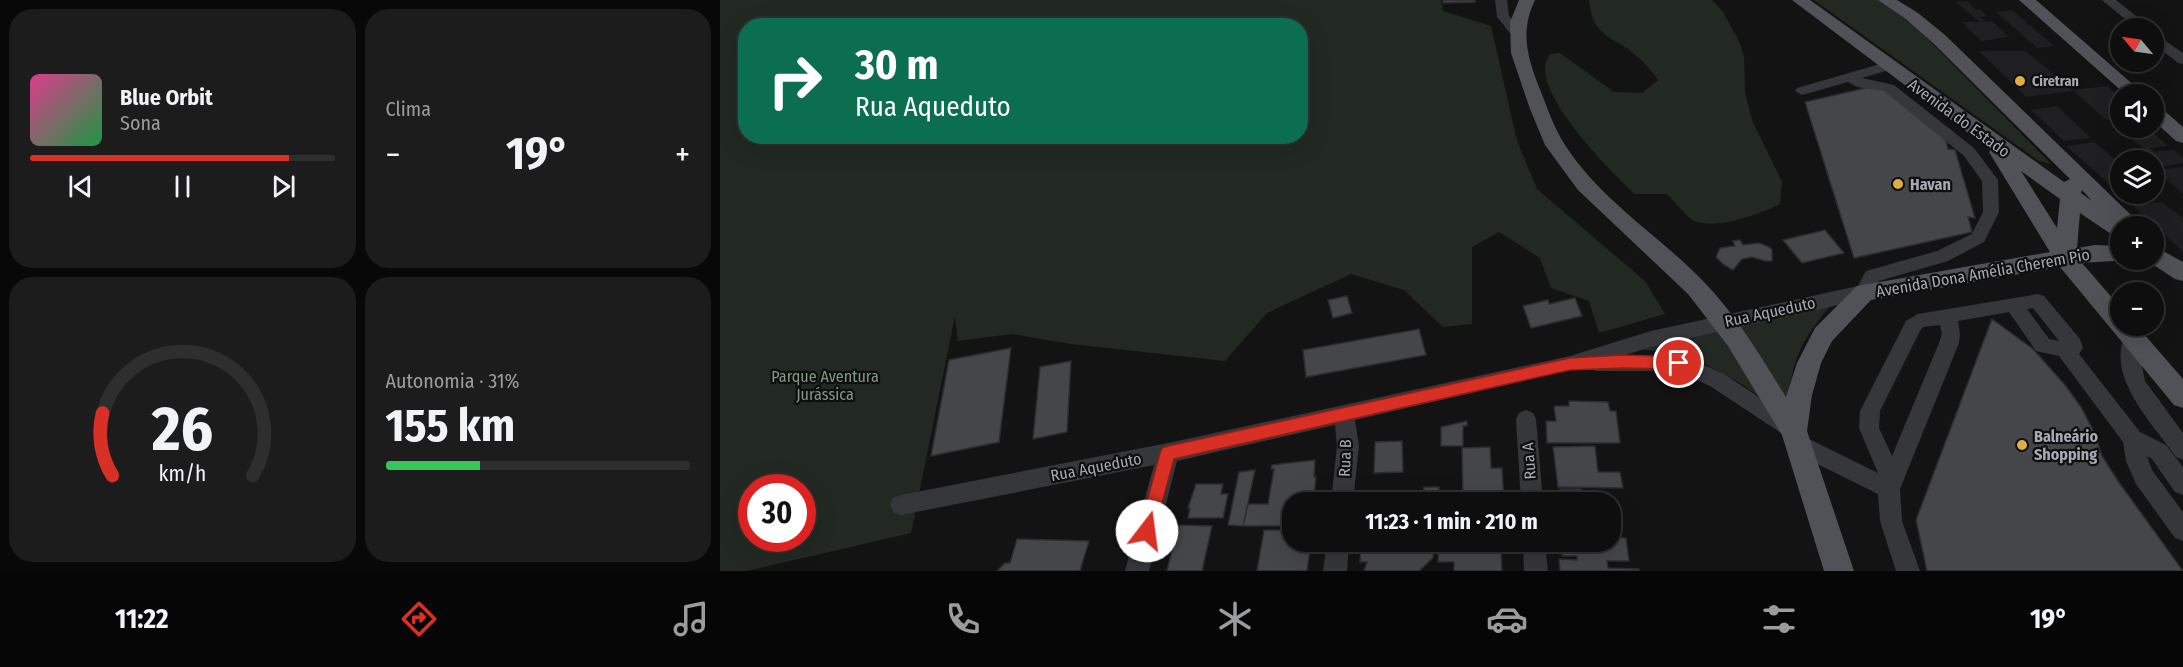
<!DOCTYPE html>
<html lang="pt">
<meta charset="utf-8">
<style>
body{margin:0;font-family:"Fira Sans Condensed",sans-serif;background:#1c1c1d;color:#f1f3f6;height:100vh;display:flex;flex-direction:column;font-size:22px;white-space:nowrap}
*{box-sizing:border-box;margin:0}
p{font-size:20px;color:#9b9c9e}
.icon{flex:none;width:33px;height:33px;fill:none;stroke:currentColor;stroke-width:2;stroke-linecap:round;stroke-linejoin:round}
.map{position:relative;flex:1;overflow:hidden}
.drawer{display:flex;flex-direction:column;gap:9px;padding:9px;background:#080808;width:720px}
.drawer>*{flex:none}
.hud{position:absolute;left:18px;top:18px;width:570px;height:126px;border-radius:24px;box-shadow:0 6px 24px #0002,0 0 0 2px #2e2e2f;background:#0b6e4f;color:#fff;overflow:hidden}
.needle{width:39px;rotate:299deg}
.tools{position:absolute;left:1390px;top:18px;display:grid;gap:12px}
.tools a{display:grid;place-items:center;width:54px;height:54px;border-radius:50%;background:#0e0e0f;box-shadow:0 6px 24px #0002,0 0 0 2px #2e2e2f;font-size:30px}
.speed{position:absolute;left:18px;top:474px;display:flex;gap:12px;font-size:30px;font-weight:700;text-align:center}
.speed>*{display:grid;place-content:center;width:78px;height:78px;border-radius:50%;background:#0e0e0f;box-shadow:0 6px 24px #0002,0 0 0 2px #2e2e2f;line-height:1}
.speed .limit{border:9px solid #d22;background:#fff;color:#111}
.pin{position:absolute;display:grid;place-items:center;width:51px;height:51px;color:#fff;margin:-26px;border:3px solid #fff;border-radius:50%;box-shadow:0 2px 6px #0007}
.me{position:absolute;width:66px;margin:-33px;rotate:15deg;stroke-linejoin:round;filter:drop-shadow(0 0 4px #0008)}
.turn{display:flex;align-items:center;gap:21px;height:126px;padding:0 18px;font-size:27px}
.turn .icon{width:78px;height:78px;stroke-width:2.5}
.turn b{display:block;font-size:42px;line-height:51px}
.big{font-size:45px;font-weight:700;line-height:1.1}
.drawer .tile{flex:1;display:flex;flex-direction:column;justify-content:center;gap:9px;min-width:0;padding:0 21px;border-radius:24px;background:#1c1c1d}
.drawer .dial{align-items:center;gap:0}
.dial svg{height:156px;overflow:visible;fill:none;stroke:#2e2e2f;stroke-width:7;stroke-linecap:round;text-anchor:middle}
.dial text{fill:#f1f3f6;stroke:none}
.song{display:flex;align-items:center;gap:18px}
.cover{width:72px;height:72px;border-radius:9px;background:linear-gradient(135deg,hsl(330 70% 55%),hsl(140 70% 35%))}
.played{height:6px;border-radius:3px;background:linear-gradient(90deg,#d93025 85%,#2e2e2f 85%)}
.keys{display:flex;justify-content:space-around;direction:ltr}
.heat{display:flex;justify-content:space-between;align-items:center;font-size:33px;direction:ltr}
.charge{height:9px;border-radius:4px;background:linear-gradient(90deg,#34c759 31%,#2e2e2f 0)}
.drawer .tiles{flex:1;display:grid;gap:9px;grid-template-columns:repeat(2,1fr)}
.trip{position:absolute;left:562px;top:492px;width:339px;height:60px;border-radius:24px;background:#0e0e0f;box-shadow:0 6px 24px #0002,0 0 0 2px #2e2e2f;font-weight:700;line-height:60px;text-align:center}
.tabs{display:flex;height:96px;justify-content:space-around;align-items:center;background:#060606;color:#9b9c9e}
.tabs .icon{width:42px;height:42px}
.tabs .active{color:#d93025}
.tabs b{font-size:27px;color:#f1f3f6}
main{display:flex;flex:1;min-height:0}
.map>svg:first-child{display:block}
.built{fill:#1f1f21}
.green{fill:#222923;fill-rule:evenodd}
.building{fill:#454649;stroke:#2d2d30;stroke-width:1.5}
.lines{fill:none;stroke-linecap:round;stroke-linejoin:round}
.minor{fill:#36373b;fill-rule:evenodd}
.major{fill:#515258;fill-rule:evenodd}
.route{fill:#d93025;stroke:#8d1f18;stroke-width:1.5}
.poi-dot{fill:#deae41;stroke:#0e0e0f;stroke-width:2}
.labels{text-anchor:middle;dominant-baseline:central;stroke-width:4.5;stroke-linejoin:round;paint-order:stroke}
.far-poi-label{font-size:14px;font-weight:bold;fill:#a6aab3;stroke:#0e0e0f;text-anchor:start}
.street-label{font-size:16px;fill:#a6aab3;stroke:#0e0e0f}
.poi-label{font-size:16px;font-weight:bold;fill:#a6aab3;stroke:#0e0e0f;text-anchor:start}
.park-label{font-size:16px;fill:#7f9c82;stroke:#0e0e0f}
</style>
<main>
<section class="drawer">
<div class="tiles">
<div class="tile">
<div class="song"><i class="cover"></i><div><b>Blue Orbit</b><p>Sona</p></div></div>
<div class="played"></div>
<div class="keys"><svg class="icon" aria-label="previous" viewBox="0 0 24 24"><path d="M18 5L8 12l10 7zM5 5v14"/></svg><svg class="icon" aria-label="pause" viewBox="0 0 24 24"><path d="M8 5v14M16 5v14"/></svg><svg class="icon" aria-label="next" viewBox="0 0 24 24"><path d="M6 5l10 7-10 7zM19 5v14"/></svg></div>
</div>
<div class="tile"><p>Clima</p>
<div class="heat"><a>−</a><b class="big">19°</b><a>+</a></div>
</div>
<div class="tile dial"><svg viewBox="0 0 100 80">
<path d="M14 69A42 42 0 1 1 86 69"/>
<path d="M14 69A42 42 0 0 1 9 37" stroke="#d93025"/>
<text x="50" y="56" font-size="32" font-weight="700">26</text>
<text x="50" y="72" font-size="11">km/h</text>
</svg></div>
<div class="tile"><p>Autonomia · 31%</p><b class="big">155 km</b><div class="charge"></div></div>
</div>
</section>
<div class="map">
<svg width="1463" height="571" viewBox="0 0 1463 571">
<rect width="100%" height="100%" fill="#131314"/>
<path class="built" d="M1248 1 1256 10 1260 9 1267 16 1261 17 1266 22 1272 21 1289 37 1262 41 1253 34 1242 22H1260L1235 2Z
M1292 10 1334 46 1317 48 1276 12Z
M1259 51H1306L1353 91 1306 97Z
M1388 86 1401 98V118L1386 120 1353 90Z
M1337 106 1371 138 1344 141 1311 110Z
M1431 131 1448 146 1431 148 1434 151 1454 150 1463 158V163L1440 167 1432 160 1437 159 1413 140 1420 139 1415 134Z
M1374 142 1401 164V194H1431L1436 198 1410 202 1346 146Z
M1463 167V194L1436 170Z
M1442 202 1463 218V252L1413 206Z"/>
<path class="green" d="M0 0H721L723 11 771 26 797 141 817 189 925 281 945 314 879 333 869 301 831 288 820 258 779 232 752 247V324L723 327 684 290 631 274 547 313 505 361 351 344 292 334 238 341 235 316 191 533 27 571H0ZM26 26H580V136H26ZM32 488H82V538H32Z
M869 0H992L1003 12 1020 43 1024 58 1025 93 1032 120 1062 182 1060 204C1041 214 996 230 974 221 965 216 955 201 947 194H915C891 172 822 102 825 67 825 63 828 58 830 54L840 53 894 92 922 93 938 80C929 67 920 58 908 49 884 34 872 31 869 0Z
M1094 0H1159L1193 24 1331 164 1319 161Z
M1110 306C1079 344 1074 357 1067 404L1018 326Z
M1003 331 1054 407 1020 383 970 356 919 349Z"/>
<path class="building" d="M723 0H755V2L723 3Z
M1158 85 1225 138 1228 149 1235 150 1255 218 1248 217 1252 232 1134 258 1085 102Z
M1105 230 1124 253 1082 263 1063 240Z
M1020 240 1023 245 1039 243 1049 247 1052 250V261H1045L1032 257 1022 259 1013 270 1004 265 996 257 1000 248 1015 246 1013 241Z
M627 296 632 313 613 318 608 300Z
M855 298 862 316 811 328 803 306 828 300 829 304Z
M1272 319 1313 349 1345 385 1361 407 1375 434 1382 456 1398 481 1463 571H1207L1196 520Z
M699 329 706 355 586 377 583 350Z
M291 348 279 442 211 456 229 360Z
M351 361 347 432 313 439 320 367Z
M849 401 888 402 890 411H896L900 443H827L826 421H836L834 406H849Z
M747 421V426H743V446H721V427Z
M682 441 683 472 654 473 655 442Z
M875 446 878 472H900L903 488 838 487 833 447Z
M770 447 771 468H782L784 502H726V499H743L742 448Z
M595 460 594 477H596L593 502H573L571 526H523L528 504H548L554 469H551L552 465Z
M535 470 523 526 508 525 519 472Z
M476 484H503L501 494H508L503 518H468L470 508H468Z
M704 487H719V502H703Z
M840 489H861L862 501H893L897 532H891V502H841Z
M458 525 492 526 482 571H447Z
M544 530H573V542H591L587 571H537Z
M891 537 906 538 909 561H887L888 568 919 569V571H840L839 559 857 560V556H842L841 542H891Z
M297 539 369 541 360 571H277L285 563H290Z
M641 542H714L713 558 699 571H644L647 562H640Z
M719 542H770V547H781L782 571H734V562H718Z"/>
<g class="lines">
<path class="minor" d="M775 0H787L789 16 802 30 800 33H790L777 17Z
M1382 0H1396L1431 28H1416Z
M1434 33 1463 53V64L1458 63 1434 44Z
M1167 62 1174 66 1172 69 1142 78 1174 85 1254 148 1278 180 1279 212 1264 242 1228 261 1159 281 1151 297 1145 299 931 347 905 355H959L966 357 1004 374 1075 421 1078 427 1075 433 1068 436 1061 433 990 386 957 371H876L868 366 635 420 639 446 633 502H611L617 446 615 425 457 461 429 571H405L434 465 181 515 173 512 170 505 173 498 181 495 448 443 850 356 931 331 1138 286 1146 271 1217 251 1252 234 1263 212 1262 181 1244 156 1164 91 1137 87 1128 82 1082 95 1075 91 1077 88Z
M1318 294 1324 296 1360 339 1363 348 1359 354 1420 432 1446 445 1463 467V495L1455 492 1432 459 1427 456 1432 470 1463 512V541L1455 538 1416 484 1406 461 1403 442 1339 356 1316 351 1289 312 1238 321 1240 334 1239 343 1180 489 1182 521 1200 571H1176L1160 521 1158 494 1071 451 1067 444 1071 437 1078 435 1085 437 1158 473 1139 428 1140 411 1186 321 1198 314ZM1313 308 1339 341 1329 339 1307 309ZM1220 325 1222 334 1219 343 1172 456 1159 428 1160 411 1200 331 1203 327Z
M1413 330 1420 333 1423 338 1421 362 1425 381 1463 433V460L1456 457C1433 424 1384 376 1406 333Z
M806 410 813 413 816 419 823 502H801L796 419 799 413Z
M607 542H629L627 571H603Z
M803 542H825L828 571H804Z"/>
<path class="major" d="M799 0H815C800 31 807 56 819 87 827 107 834 128 845 145 881 201 939 235 984 282 1017 316 1041 357 1066 397L1077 363 1095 328 1137 286 1330 252 1269 152 1271 150 1072 0H1090L1344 182 1350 179 1213 43 1186 19 1158 0H1177L1198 13 1225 35 1410 214 1413 219 1408 225 1409 226H1401V239L1394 236 1360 213 1357 248 1375 245 1401 246V260H1409L1362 263 1401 308V326H1417L1463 379V408L1454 405 1340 267 1151 300 1112 341 1101 363 1092 395 1087 431 1134 571H1104L1062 435 1008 346 968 294 858 190 825 145 810 109 791 53 790 22ZM1301 171 1340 199 1337 228ZM1362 190 1372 201 1361 193Z
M1299 0H1316L1424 94H1405Z
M1434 105 1440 107 1463 127V143L1456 141 1434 121Z
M1434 246 1463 262V281L1455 279 1426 260H1434Z"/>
</g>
<path class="route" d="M903 355 959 357 964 359 966 363 964 367 959 369 903 368 850 370 454 459 433 536 427 539 421 536 419 531 440 453 442 448 448 446 850 358Z"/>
<g class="poi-dot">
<circle cx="1300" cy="81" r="6"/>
<circle cx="1178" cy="184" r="6"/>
<circle cx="1302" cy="445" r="6"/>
</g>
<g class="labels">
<g class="far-poi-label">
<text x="1312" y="81">Ciretran</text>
</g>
<g class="street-label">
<text transform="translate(1239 118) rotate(36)">Avenida do Estado</text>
<text transform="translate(1263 273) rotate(-10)">Avenida Dona Amélia Cherem Pio</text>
<text transform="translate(1050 312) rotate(-12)">Rua Aqueduto</text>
<text transform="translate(625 458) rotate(-88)">Rua B</text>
<text transform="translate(809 461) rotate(-94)">Rua A</text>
<text transform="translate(376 467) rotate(-11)">Rua Aqueduto</text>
</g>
<g class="poi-label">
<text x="1190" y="184">Havan</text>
<text x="1314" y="436">Balneário<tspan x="1314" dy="18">Shopping</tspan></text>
</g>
<g class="park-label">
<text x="105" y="376">Parque Aventura<tspan x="105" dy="18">Jurássica</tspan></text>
</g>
</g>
</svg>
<div class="tools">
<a><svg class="needle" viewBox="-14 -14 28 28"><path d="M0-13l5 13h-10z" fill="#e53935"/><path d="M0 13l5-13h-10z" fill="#9b9c9e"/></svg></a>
<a><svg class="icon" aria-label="sound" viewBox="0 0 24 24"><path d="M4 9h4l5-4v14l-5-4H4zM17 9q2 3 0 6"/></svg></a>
<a><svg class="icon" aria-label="layers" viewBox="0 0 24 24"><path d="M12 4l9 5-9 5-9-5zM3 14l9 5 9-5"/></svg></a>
<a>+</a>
<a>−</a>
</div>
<div class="speed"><div class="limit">30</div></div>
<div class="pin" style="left:959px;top:363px;background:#d93025"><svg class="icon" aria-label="arrive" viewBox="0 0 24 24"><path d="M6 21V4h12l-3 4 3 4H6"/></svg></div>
<svg class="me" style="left:427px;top:531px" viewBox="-20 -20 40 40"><circle r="19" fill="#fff"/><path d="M0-13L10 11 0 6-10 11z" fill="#d93025"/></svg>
<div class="trip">11:23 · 1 min · 210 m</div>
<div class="hud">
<div class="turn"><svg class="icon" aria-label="right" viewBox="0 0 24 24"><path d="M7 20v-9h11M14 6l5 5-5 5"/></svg><div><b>30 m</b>Rua Aqueduto</div></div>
</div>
</div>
</main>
<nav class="tabs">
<b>11:22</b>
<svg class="icon active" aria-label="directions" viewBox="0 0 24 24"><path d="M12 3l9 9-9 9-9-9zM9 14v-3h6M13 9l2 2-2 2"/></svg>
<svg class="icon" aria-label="music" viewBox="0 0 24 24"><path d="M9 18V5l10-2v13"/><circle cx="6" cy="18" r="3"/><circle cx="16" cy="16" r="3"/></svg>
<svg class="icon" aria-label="phone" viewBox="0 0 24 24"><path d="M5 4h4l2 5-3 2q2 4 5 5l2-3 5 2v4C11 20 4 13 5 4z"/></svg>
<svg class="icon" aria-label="climate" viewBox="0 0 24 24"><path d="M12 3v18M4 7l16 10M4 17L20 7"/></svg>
<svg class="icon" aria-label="car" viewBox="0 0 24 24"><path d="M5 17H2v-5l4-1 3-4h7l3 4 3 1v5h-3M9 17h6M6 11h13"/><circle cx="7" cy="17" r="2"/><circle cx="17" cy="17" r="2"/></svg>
<svg class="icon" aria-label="filters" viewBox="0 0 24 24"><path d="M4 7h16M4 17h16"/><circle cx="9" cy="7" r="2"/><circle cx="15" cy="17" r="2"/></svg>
<b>19°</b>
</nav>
